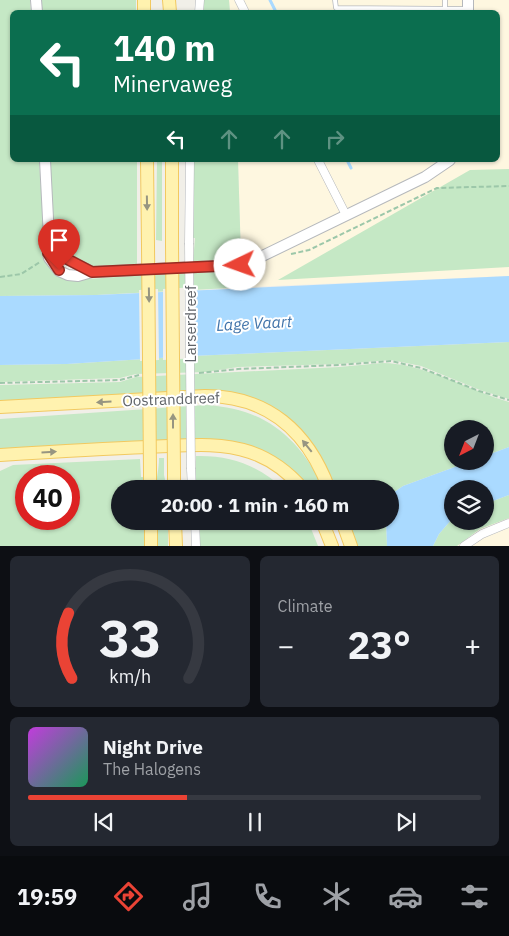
<!DOCTYPE html>
<meta charset="utf-8">
<style>
body{margin:0;font-family:"IBM Plex Sans",sans-serif;background:#242831;color:#f1f3f6;height:100vh;display:flex;flex-direction:column;font-size:19px;white-space:nowrap}
*{box-sizing:border-box;margin:0}
p{font-size:16px;color:#9ea1a6}
.icon{flex:none;width:28px;height:28px;fill:none;stroke:currentColor;stroke-width:2;stroke-linecap:round;stroke-linejoin:round}
.map{position:relative;height:546px;overflow:hidden}
.panel{display:flex;flex-direction:column;gap:10px;padding:10px;background:#0d0f14;flex:1}
.panel>*{flex:none}
.banner{position:absolute;left:10px;top:10px;width:490px;height:152px;border-radius:8px;box-shadow:0 1px 4px #0004;background:#0b6e4f;color:#fff;overflow:hidden}
.needle{width:32px;rotate:222deg}
.buttons{position:absolute;left:444px;top:420px;display:grid;gap:10px}
.buttons a{display:grid;place-items:center;width:50px;height:50px;border-radius:50%;background:#171b24;box-shadow:0 1px 4px #0004;font-size:25px}
.speed{position:absolute;left:15px;top:465px;display:flex;gap:10px;font-size:25px;font-weight:700;text-align:center}
.speed>*{display:grid;place-content:center;width:65px;height:65px;border-radius:50%;background:#171b24;box-shadow:0 1px 4px #0004;line-height:1}
.speed .limit{border:8px solid #d22;background:#fff;color:#111}
.pin{position:absolute;display:grid;place-items:center;width:42px;height:42px;color:#fff;margin:-51px -21px;border-radius:50% 50% 50% 0;rotate:-45deg;box-shadow:0 0 5px #0007}
.pin .icon{rotate:45deg}
.me{position:absolute;width:55px;margin:-28px;rotate:267deg;stroke-linejoin:round;filter:drop-shadow(0 0 4px #0008)}
.turn{display:flex;align-items:center;gap:18px;height:105px;padding:0 20px;font-size:22px}
.turn .icon{width:65px;height:65px;stroke-width:2.5}
.turn b{display:block;font-size:35px;line-height:42px}
.lanes{display:flex;align-items:center;height:48px;padding:0 20px;background:#0003;justify-content:center;gap:25px;direction:ltr}
.lanes .off{opacity:.35}
.big{font-size:38px;font-weight:700;line-height:1.1}
.panel .card{flex:1;display:flex;flex-direction:column;justify-content:center;gap:8px;min-width:0;padding:0 18px;border-radius:8px;background:#242831}
.panel .dial{align-items:center;gap:0}
.dial svg{height:130px;overflow:visible;fill:none;stroke:#363941;stroke-width:7;stroke-linecap:round;text-anchor:middle}
.dial text{fill:#f1f3f6;stroke:none}
.song{display:flex;align-items:center;gap:15px}
.cover{width:60px;height:60px;border-radius:8px;background:linear-gradient(135deg,hsl(290 70% 55%),hsl(150 70% 35%))}
.played{height:5px;border-radius:2px;background:linear-gradient(90deg,#ea4335 35%,#363941 35%)}
.keys{display:flex;justify-content:space-around;direction:ltr}
.heat{display:flex;justify-content:space-between;align-items:center;font-size:28px;direction:ltr}
.panel .tiles{flex:1;display:grid;gap:10px;grid-template-columns:1fr 1fr}
.card:last-child{grid-column:span 2}
.trip{position:absolute;left:111px;top:480px;width:288px;height:50px;border-radius:25px;background:#171b24;box-shadow:0 1px 4px #0004;font-weight:700;line-height:50px;text-align:center}
.tabs{display:flex;height:80px;justify-content:space-around;align-items:center;background:#090b0e;color:#9ea1a6}
.tabs .icon{width:35px;height:35px}
.tabs .active{color:#ea4335}
.tabs b{font-size:22px;color:#f1f3f6}
.map>svg:first-child{display:block}
.commercial{fill:#fef7e0}
.green{fill:#c5e8c5;fill-rule:evenodd}
.water{fill:#aadaff}
.pier{fill:#f1efe8}
.lines{fill:none;stroke-linecap:round;stroke-linejoin:round}
.stream{stroke:#aadaff;stroke-width:3}
.service-casing{stroke:#b5b8bc;stroke-width:5.5}
.minor-casing{stroke:#b5b8bc;stroke-width:9}
.tertiary-casing{stroke:#b5b8bc;stroke-width:12}
.primary-casing{stroke:#f2c960;stroke-width:14}
.path{stroke:#9cc7a9;stroke-width:2;stroke-dasharray:5 2.5;stroke-linecap:butt}
.service{stroke:#fff;stroke-width:4}
.minor{stroke:#fff;stroke-width:8}
.tertiary{stroke:#fff;stroke-width:10}
.primary{stroke:#fff2af;stroke-width:12}
.minor-bridge-casing{stroke:#b5b8bc;stroke-width:9;stroke-linecap:butt}
.primary-bridge-casing{stroke:#f2c960;stroke-width:14;stroke-linecap:butt}
.minor-bridge{stroke:#fff;stroke-width:8}
.primary-bridge{stroke:#fff2af;stroke-width:12}
.oneway{fill:#979581}
.route-casing{stroke:#982c22;stroke-width:12}
.route{stroke:#ea4335;stroke-width:9}
.labels{text-anchor:middle;dominant-baseline:central;stroke-width:4;stroke-linejoin:round;paint-order:stroke}
.street-label{font-size:15px;fill:#5f6368;stroke:#fff}
.water-label{font-size:16px;font-style:italic;fill:#4174aa;stroke:#fff}
</style>
<div class="map">
<svg width="509" height="546" viewBox="0 0 509 546">
<rect width="100%" height="100%" fill="#f1efe8"/>
<path class="commercial" d="M229 0H509V276L249 287 248 272 241 257 238 160H498V12H230Z
M509 513V546H452L458 539Z"/>
<path class="green" d="M0 0H30L31 12H12V160H39L46 260C52 272 60 276 73 280L247 268 249 287 96 295 0 296Z
M40 0H136V12H40Z
M204 0H229L230 12H203Z
M50 160H137V265C123 266 104 270 90 266 44 254 52 197 50 160Z
M157 160H162V241L156 240Z
M194 160H238L241 257 193 262 195 238H193Z
M509 169V267L278 280 470 170Z
M509 342V399L480 390 421 366 391 360 339 364 238 367 206 372 136 374 120 378 0 382V365L67 364 191 356Z
M382 363C424 363 468 390 509 402V447L485 456V429H452V461H471L403 486 390 495V489H332L320 460 248 399 0 402V385L120 382 136 377 339 367Z
M206 405C267 409 297 437 325 489H308L251 448 0 450V419Z
M196 456C231 455 259 466 284 489H195Z
M159 458H164V475L167 489H156C156 478 159 470 159 458Z
M140 459 141 477H143L144 489H120V521H145V546H0V471L13 465ZM26 476H69V519H26Z
M509 495V518L480 529 457 546H433L439 534 452 519V521H485V504Z
M156 521H168V546H157Z
M199 521H308L318 546H200Z
M345 521H386L387 546H354Z"/>
<path class="water" d="M509 276V342L191 356 67 364 0 365V296L96 295Z
M509 447V495L485 504V489H452V519L439 534 433 546H387L386 521H390V495L403 486 471 461H485V456Z"/>
<path class="pier" d="M195 287 196 358 163 360V289Z
M158 289 159 360 140 361 139 290Z"/>
<g class="lines">
<path class="stream" d="M270 0 276 12
M347 160 351 168"/>
<g class="service-casing">
<path id="service" d="M335 0 336 8 468 9
M445 8V0"/>
</g>
<g class="minor-casing">
<path id="minor" d="M239 0 245 12
M199 12 200 0
M318 160 346 215
M189 243 190 160
M191 469 192 489
M195 521 196 546
M464 546 482 534 509 523"/>
</g>
<g class="tertiary-casing">
<path id="tertiary" d="M36 0 37 12
M468 0V12
M45 160 49 238 47 249 49 258 59 271 68 275 78 276 92 272 240 265 250 262 425 177 450 160
M49 238 67 259 92 272"/>
</g>
<g class="primary-casing">
<path id="primary" d="M144 0V12
M169 0 170 12
M147 160 148 246
M172 244V160
M0 407 205 396C268 396 308 432 329 489
M0 455C49 452 99 449 148 447 183 446 217 441 250 452 271 459 289 473 303 489
M174 470V489
M150 471V489
M151 521V546
M175 521 176 546
M322 521 332 546
M342 521 351 546"/>
</g>
<path class="path" d="M291 254 309 250 437 188 509 186
M0 277 21 274 40 262
M199 373 238 369 339 365 391 361 421 368 479 391 509 400
M0 383 120 380 139 375"/>
<use href="#service" class="service"/>
<use href="#minor" class="minor"/>
<use href="#tertiary" class="tertiary"/>
<use href="#primary" class="primary"/>
<g class="minor-bridge-casing">
<path id="minor-bridge" d="M189 243 191 469"/>
</g>
<g class="primary-bridge-casing">
<path id="primary-bridge" d="M172 244 174 470
M148 246 150 471"/>
</g>
<use href="#minor-bridge" class="minor-bridge"/>
<use href="#primary-bridge" class="primary-bridge"/>
</g>
<defs><path id="oneway-solid" d="M-6-.8H1V-3.2L6.5 0L1 3.2V.8H-6Z" transform="scale(1.25)"/></defs>
<g class="oneway">
<use href="#oneway-solid" transform="translate(147 203) rotate(89)"/>
<use href="#oneway-solid" transform="translate(149 295) rotate(89)"/>
<use href="#oneway-solid" transform="translate(104 402) rotate(177)"/>
<use href="#oneway-solid" transform="translate(173 421) rotate(-90)"/>
<use href="#oneway-solid" transform="translate(307 446) rotate(-129)"/>
<use href="#oneway-solid" transform="translate(49 452) rotate(-3)"/>
</g>
<g class="lines">
<g class="route-casing">
<path id="route" d="M59 270 48 253 49 238 67 259 92 272 240 265"/>
</g>
<use href="#route" class="route"/>
</g>
<g class="labels">
<g class="street-label">
<text transform="translate(190 324) rotate(-90)">Larserdreef</text>
<text transform="translate(171 399) rotate(-2)">Oostranddreef</text>
</g>
<g class="water-label">
<text transform="translate(254 323) rotate(-3)">Lage Vaart</text>
</g>
</g>
</svg>
<div class="buttons">
<a><svg class="needle" viewBox="-14 -14 28 28"><path d="M0-13l5 13h-10z" fill="#e53935"/><path d="M0 13l5-13h-10z" fill="#9ea1a6"/></svg></a>
<a><svg class="icon" aria-label="layers" viewBox="0 0 24 24"><path d="M12 4l9 5-9 5-9-5zM3 14l9 5 9-5"/></svg></a>
</div>
<div class="speed"><div class="limit">40</div></div>
<div class="pin" style="left:59px;top:270px;background:#d93025"><svg class="icon" aria-label="arrive" viewBox="0 0 24 24"><path d="M6 21V4h12l-3 4 3 4H6"/></svg></div>
<svg class="me" style="left:240px;top:265px" viewBox="-20 -20 40 40"><circle r="19" fill="#fff"/><path d="M0-13L10 11 0 6-10 11z" fill="#ea4335"/></svg>
<div class="trip">20:00 · 1 min · 160 m</div>
<div class="banner">
<div class="turn"><svg class="icon" aria-label="left" viewBox="0 0 24 24"><path d="M17 20v-9H6M10 6l-5 5 5 5"/></svg><div><b>140 m</b>Minervaweg</div></div>
<div class="lanes"><svg class="icon" aria-label="left" viewBox="0 0 24 24"><path d="M17 20v-9H6M10 6l-5 5 5 5"/></svg><svg class="icon off" aria-label="ahead" viewBox="0 0 24 24"><path d="M12 20V5M6 11l6-6 6 6"/></svg><svg class="icon off" aria-label="ahead" viewBox="0 0 24 24"><path d="M12 20V5M6 11l6-6 6 6"/></svg><svg class="icon off" aria-label="right" viewBox="0 0 24 24"><path d="M7 20v-9h11M14 6l5 5-5 5"/></svg></div>
</div>
</div>
<section class="panel">
<div class="tiles">
<div class="card dial"><svg viewBox="0 0 100 80">
<path d="M14 69A42 42 0 1 1 86 69"/>
<path d="M14 69A42 42 0 0 1 12 29" stroke="#ea4335"/>
<text x="50" y="56" font-size="32" font-weight="700">33</text>
<text x="50" y="72" font-size="11">km/h</text>
</svg></div>
<div class="card"><p>Climate</p>
<div class="heat"><a>−</a><b class="big">23°</b><a>+</a></div>
</div>
<div class="card">
<div class="song"><i class="cover"></i><div><b>Night Drive</b><p>The Halogens</p></div></div>
<div class="played"></div>
<div class="keys"><svg class="icon" aria-label="previous" viewBox="0 0 24 24"><path d="M18 5L8 12l10 7zM5 5v14"/></svg><svg class="icon" aria-label="pause" viewBox="0 0 24 24"><path d="M8 5v14M16 5v14"/></svg><svg class="icon" aria-label="next" viewBox="0 0 24 24"><path d="M6 5l10 7-10 7zM19 5v14"/></svg></div>
</div>
</div>
</section>
<nav class="tabs">
<b>19:59</b>
<svg class="icon active" aria-label="directions" viewBox="0 0 24 24"><path d="M12 3l9 9-9 9-9-9zM9 14v-3h6M13 9l2 2-2 2"/></svg>
<svg class="icon" aria-label="music" viewBox="0 0 24 24"><path d="M9 18V5l10-2v13"/><circle cx="6" cy="18" r="3"/><circle cx="16" cy="16" r="3"/></svg>
<svg class="icon" aria-label="phone" viewBox="0 0 24 24"><path d="M5 4h4l2 5-3 2q2 4 5 5l2-3 5 2v4C11 20 4 13 5 4z"/></svg>
<svg class="icon" aria-label="climate" viewBox="0 0 24 24"><path d="M12 3v18M4 7l16 10M4 17L20 7"/></svg>
<svg class="icon" aria-label="car" viewBox="0 0 24 24"><path d="M5 17H2v-5l4-1 3-4h7l3 4 3 1v5h-3M9 17h6M6 11h13"/><circle cx="7" cy="17" r="2"/><circle cx="17" cy="17" r="2"/></svg>
<svg class="icon" aria-label="filters" viewBox="0 0 24 24"><path d="M4 7h16M4 17h16"/><circle cx="9" cy="7" r="2"/><circle cx="15" cy="17" r="2"/></svg>
</nav>
